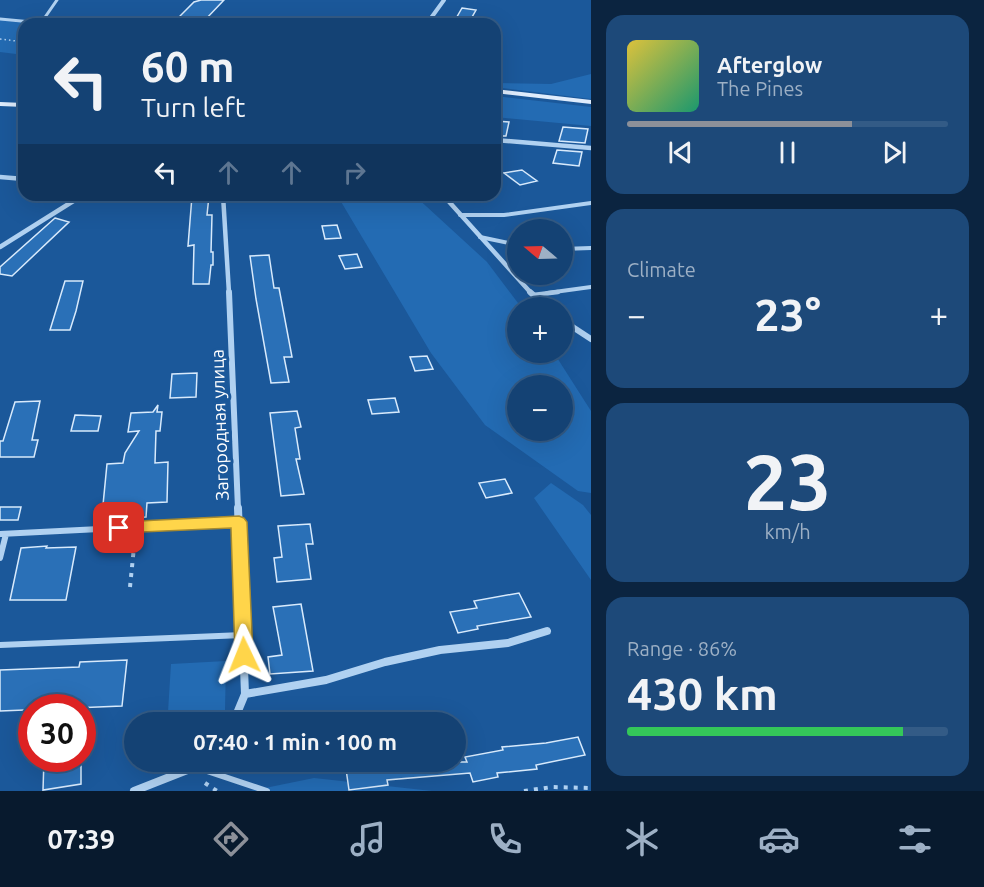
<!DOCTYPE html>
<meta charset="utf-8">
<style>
body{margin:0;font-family:Ubuntu,sans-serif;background:#1d4979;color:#f1f3f6;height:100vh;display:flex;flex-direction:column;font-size:22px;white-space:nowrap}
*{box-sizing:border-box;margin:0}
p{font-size:20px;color:#9db0c5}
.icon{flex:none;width:33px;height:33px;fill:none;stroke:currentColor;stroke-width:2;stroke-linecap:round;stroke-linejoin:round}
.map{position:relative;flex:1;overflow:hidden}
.sheet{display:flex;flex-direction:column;gap:15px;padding:15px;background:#0b2440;width:393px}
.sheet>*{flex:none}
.top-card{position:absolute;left:18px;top:18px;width:483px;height:183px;border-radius:18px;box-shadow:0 6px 24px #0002,0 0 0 2px #335b86;background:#144274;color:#f1f3f6;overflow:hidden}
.needle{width:39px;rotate:289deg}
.fabs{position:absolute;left:507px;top:219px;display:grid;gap:12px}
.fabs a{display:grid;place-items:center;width:66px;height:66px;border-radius:50%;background:#144274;box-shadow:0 6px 24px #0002,0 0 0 2px #335b86;font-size:30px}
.speed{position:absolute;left:18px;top:694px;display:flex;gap:12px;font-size:30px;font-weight:700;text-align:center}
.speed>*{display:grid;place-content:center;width:78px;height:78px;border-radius:50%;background:#144274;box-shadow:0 6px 24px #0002,0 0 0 2px #335b86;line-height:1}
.speed .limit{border:9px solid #d22;background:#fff;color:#111}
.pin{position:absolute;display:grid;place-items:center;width:51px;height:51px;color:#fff;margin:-26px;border-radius:12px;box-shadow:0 3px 9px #0006}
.me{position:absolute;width:66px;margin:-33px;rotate:358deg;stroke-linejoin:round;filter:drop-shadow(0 0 4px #0008)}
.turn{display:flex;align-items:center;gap:21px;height:126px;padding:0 24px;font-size:27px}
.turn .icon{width:78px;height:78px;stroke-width:2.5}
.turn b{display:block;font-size:42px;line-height:51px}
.lanes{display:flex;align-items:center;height:57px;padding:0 24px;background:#0003;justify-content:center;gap:30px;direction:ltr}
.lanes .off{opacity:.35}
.big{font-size:45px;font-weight:700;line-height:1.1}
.sheet .tile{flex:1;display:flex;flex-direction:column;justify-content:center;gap:9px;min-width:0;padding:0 21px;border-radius:18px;background:#1d4979}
.sheet .dial{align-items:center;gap:0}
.dial b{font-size:78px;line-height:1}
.song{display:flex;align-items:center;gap:18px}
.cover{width:72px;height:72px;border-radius:9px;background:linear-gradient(135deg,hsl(50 70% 55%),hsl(160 70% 35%))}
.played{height:6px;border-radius:3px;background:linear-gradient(90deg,#8c9099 70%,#335b86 70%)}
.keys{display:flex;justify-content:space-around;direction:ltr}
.heat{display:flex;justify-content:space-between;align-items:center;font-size:33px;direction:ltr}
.charge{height:9px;border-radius:4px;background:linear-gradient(90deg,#34c759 86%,#335b86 0)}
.trip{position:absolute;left:124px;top:712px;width:342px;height:60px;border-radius:30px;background:#144274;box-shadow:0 6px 24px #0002,0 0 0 2px #335b86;font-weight:700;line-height:60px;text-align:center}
.menu{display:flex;height:96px;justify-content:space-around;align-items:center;background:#081a2e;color:#9db0c5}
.menu .icon{width:42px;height:42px}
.menu .current{color:#8c9099}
.menu b{font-size:27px;color:#f1f3f6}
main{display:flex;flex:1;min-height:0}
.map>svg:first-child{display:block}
.green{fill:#236bb3;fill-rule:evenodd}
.building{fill:#2a70b7;stroke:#d8eafc;stroke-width:1.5}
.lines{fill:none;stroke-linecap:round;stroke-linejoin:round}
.path-far1{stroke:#b0d1f1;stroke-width:1.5;stroke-dasharray:1.5 3;stroke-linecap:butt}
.path{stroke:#b0d1f1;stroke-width:4;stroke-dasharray:4 6;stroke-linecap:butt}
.lane-far3{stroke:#b0d1f1;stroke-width:3}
.lane-far2{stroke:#b0d1f1;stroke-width:4}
.lane-far1{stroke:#b0d1f1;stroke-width:4.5}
.lane{stroke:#b0d1f1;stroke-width:6}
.street-far3{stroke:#b0d1f1;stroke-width:4}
.street-far2{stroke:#b0d1f1;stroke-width:4.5}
.street-far1{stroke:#b0d1f1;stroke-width:6}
.street{stroke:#b0d1f1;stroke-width:8}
.secondary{fill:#dfecfc;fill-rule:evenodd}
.route{fill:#ffd54a;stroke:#a68a30;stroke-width:1.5}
.labels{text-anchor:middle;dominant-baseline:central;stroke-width:6;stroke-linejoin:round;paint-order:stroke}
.street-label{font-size:18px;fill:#fff;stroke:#1b589a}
</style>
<main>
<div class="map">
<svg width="591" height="791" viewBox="0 0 591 791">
<rect width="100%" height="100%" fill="#1b589a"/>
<path class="green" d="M0 19 53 24H24V55L0 52Z
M591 74V99L495 87 497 83 551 84Z
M495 96 591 107V126L495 117Z
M337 195H414L487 262 521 307 518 308V352L554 353 591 411V493L578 491 485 425 431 353ZM518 386H562V430H518Z
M551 483 583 505 591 515V580L534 498Z
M226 661 225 710 168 712 171 664Z
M314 778 432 791H250Z"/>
<path class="building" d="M201 0H224L204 21 177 19 194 2Z
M462 8 476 10 468 24 454 22Z
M495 121 509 122 506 136H495Z
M563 127 588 129 585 143 559 141Z
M557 150 582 152 579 166 553 163Z
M522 170 537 181 520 185 504 173Z
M192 196H209L207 215H212L211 252H213V265H211L209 284H193L194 245 188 246Z
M55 218 69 222 12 276 0 274V267Z
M337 225 341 238 325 239 322 226Z
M357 254 362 267 345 269 339 256Z
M269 255 274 288H279L292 357H284L289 382 271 383 256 299 250 256Z
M65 281H83L76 311 70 330H50Z
M427 356 433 369 415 371 410 357Z
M197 373 196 397 170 398 172 374Z
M395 398 399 412 372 414 368 400Z
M40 401 32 440H38L34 457H0V441H3L15 402Z
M158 405 157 412H162L160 431H156L155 463 168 462 167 502 147 503 146 517 121 518 122 503 103 505 107 464 123 463 125 453 139 431 128 432 131 413 153 412Z
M297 411 301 427 295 428 300 459H296L304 494 281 496 270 413Z
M75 415 101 416 98 431H71Z
M505 479 512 493 486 498 479 483Z
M0 507H21L18 520H0Z
M310 524 313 544H306L311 579 277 582 274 558 282 557 278 526Z
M47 546 46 548 76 547 66 600H10L21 548Z
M519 593 531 617 477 626 478 629 458 633 450 612 477 608 474 601Z
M301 604 313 671 270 674 268 657 282 655 273 607Z
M127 660 122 706 0 711V670L79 667 80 662Z
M578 737 585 755 536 765 537 769 497 773 498 777 473 782 470 773 387 780 388 785 349 790 345 762H467L465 757 503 750 502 747 546 743Z
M44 759H81V784L43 790Z"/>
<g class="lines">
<path class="path-far1" d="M0 39 24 42"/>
<path class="path" d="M130 587 135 537
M205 783 217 791
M524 791 552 787 591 788"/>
<path class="lane-far3" d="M0 19 53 24
M41 23 57 0"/>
<path class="lane-far2" d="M460 215H504L591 203
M480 237 518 245
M562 249 591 248
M547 293 591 287"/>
<path class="lane-far1" d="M533 295 558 292"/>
<path class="lane" d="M0 534 239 522
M0 558 6 534
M0 645 243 635
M195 767 267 791"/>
<path class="street-far3" d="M430 24 431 18 444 0"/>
<path class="street-far2" d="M495 140 591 148
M0 177 24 179
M223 195 229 293
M443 195 531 293
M0 247 83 195"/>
<path class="street-far1" d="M229 292 238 509
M530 292 548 308
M562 320 591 339"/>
<path class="street" d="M245 694 326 680 385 662 440 650 508 643 547 631
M233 723 245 694 238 508
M134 791 195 767 202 762"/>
<path class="secondary" d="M495 89 591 100V104L495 93Z
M0 102 24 103V107L0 106Z"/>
</g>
<path class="route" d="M239 516 244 518 247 522 253 655 250 660 244 663 237 660 235 655 231 528 119 533 113 532 111 528 113 523 119 522Z"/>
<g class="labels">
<g class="street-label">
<text transform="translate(219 425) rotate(-92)">Загородная улица</text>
</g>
</g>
</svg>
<div class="fabs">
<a><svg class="needle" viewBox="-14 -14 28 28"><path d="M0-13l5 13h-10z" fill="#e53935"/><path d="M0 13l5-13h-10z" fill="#9db0c5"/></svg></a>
<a>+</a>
<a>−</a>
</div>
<div class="speed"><div class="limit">30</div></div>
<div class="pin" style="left:119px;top:528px;background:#d93025"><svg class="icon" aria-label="arrive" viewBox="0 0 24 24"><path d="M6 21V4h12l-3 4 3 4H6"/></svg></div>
<svg class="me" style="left:244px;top:655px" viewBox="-20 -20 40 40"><path d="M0-17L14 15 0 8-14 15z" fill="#ffd54a" stroke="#fff" stroke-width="4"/></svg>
<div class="trip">07:40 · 1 min · 100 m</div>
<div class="top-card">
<div class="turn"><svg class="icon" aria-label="left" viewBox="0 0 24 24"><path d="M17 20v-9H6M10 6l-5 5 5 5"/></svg><div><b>60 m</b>Turn left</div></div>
<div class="lanes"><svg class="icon" aria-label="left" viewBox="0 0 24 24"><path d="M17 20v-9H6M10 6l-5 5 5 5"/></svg><svg class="icon off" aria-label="ahead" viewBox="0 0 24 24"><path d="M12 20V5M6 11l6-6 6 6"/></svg><svg class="icon off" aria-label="ahead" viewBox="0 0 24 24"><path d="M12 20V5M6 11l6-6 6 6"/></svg><svg class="icon off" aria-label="right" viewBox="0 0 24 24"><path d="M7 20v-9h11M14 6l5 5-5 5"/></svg></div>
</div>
</div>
<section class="sheet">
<div class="tile">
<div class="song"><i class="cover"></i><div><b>Afterglow</b><p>The Pines</p></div></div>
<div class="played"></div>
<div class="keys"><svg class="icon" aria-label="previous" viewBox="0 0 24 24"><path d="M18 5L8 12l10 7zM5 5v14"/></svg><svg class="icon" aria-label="pause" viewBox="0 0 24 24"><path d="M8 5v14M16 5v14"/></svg><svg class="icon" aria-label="next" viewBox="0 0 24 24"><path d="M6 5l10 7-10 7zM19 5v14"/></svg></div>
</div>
<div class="tile"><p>Climate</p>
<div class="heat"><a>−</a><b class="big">23°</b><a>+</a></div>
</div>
<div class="tile dial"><b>23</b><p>km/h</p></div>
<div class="tile"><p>Range · 86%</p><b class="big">430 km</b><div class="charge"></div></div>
</section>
</main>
<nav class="menu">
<b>07:39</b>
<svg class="icon current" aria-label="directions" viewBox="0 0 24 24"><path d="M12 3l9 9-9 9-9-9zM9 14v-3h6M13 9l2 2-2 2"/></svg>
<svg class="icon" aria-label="music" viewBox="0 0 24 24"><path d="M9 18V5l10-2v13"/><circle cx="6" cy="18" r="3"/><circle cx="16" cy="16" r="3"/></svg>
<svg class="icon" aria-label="phone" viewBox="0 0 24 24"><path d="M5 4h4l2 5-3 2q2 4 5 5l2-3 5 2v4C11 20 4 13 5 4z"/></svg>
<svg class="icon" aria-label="climate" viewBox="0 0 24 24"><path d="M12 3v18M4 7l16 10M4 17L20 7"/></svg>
<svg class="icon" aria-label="car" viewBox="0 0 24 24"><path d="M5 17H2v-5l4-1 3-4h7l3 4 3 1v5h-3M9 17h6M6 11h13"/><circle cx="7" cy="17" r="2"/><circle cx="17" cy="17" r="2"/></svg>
<svg class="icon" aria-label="filters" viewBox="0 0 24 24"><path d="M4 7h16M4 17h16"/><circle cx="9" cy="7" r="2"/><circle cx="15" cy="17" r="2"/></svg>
</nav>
